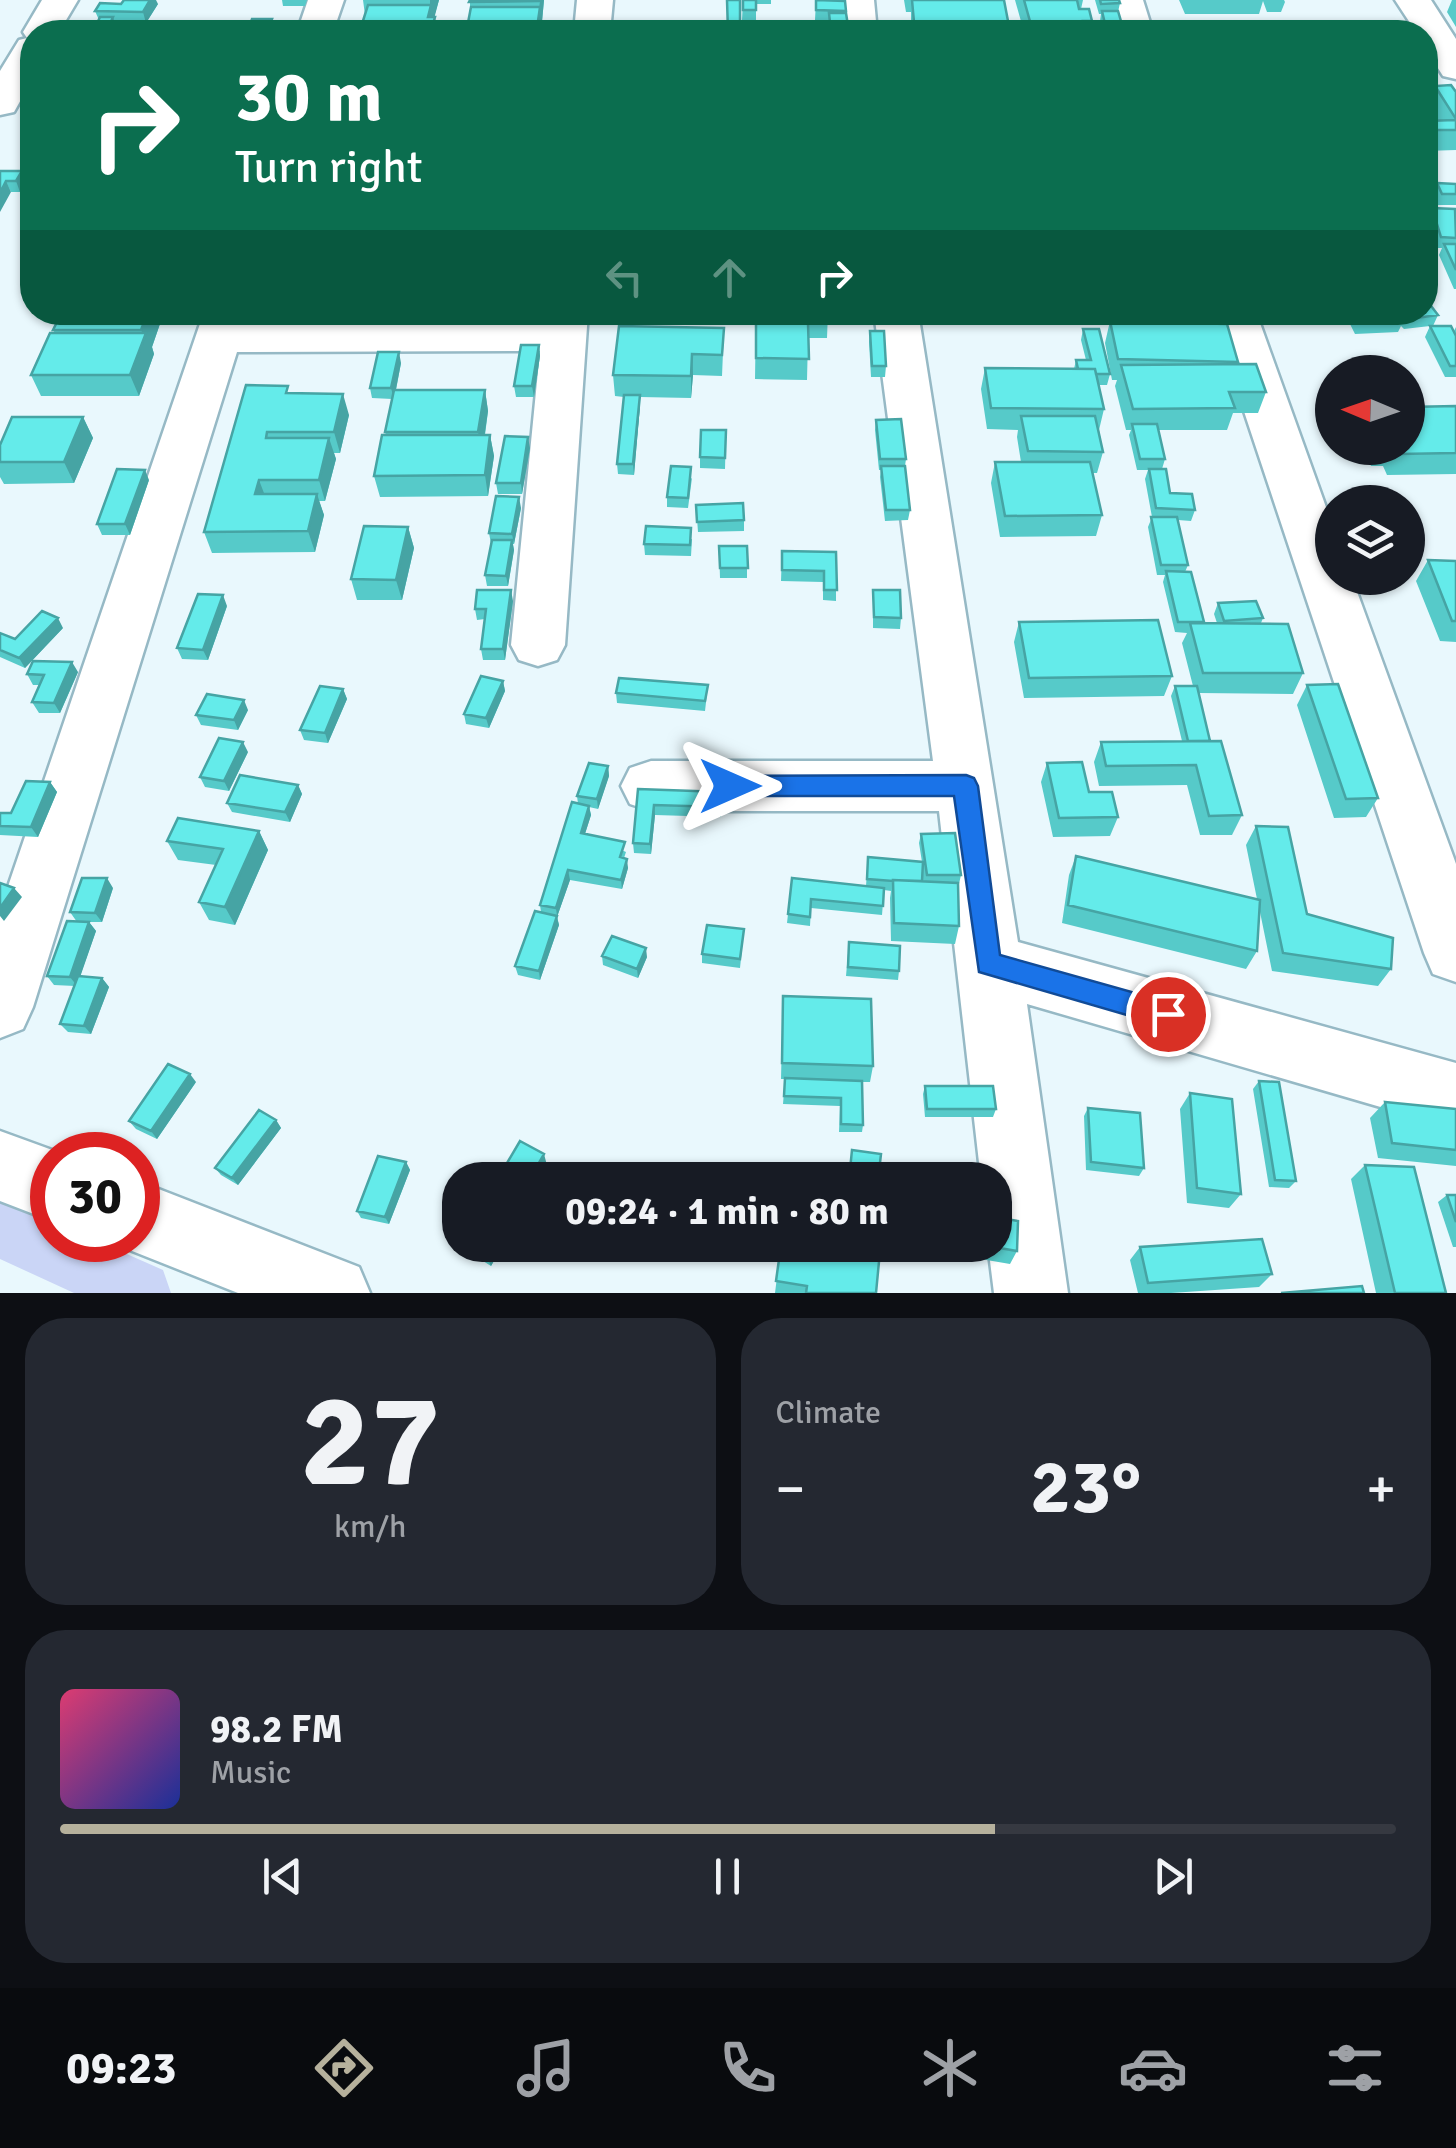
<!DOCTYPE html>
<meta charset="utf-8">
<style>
body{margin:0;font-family:Signika,sans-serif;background:#242831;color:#f1f3f6;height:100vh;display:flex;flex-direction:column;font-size:38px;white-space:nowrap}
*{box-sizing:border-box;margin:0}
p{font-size:32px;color:#9ea1a6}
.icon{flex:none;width:55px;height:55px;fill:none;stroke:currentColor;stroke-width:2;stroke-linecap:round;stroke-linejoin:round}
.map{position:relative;height:1293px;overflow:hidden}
.drawer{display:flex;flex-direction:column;gap:25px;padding:25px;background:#0d0f14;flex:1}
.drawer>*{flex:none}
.hud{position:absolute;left:20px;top:20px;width:1418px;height:305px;border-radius:40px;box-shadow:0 2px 8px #0004;background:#0b6e4f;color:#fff;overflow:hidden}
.needle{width:65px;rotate:272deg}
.controls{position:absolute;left:1315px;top:355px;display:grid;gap:20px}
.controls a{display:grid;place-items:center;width:110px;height:110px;border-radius:50%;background:#171b24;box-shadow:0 2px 8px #0004;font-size:50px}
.speed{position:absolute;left:30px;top:1132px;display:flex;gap:20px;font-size:50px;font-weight:700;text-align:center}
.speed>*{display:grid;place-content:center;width:130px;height:130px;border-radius:50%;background:#171b24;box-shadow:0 2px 8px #0004;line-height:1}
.speed .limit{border:15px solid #d22;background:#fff;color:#111}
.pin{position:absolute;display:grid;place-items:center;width:85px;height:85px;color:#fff;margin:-42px;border:5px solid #fff;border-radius:50%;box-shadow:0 2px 10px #0007}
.me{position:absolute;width:110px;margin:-55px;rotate:90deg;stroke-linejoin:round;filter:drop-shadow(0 0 8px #0008)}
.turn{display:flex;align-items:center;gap:35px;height:210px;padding:0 50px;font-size:45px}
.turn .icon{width:130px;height:130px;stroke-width:2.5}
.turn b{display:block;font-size:70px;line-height:85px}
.lanes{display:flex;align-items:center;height:95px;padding:0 50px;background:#0003;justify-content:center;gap:50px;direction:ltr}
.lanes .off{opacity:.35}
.big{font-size:75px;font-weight:700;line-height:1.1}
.drawer .card{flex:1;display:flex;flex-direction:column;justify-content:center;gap:15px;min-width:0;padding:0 35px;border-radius:40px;background:#242831}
.drawer .dial{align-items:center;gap:0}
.dial b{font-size:130px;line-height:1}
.song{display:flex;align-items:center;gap:30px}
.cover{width:120px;height:120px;border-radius:15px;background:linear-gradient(135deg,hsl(340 70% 55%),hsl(230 70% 35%))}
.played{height:10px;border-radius:5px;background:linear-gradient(90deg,#b6b19c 70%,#363941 70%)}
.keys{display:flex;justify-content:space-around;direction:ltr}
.heat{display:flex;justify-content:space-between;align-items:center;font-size:55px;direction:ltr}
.drawer .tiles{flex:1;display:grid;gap:25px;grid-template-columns:1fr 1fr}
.card:last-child{grid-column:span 2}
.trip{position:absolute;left:442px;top:1162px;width:570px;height:100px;border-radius:40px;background:#171b24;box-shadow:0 2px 8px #0004;font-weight:700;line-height:100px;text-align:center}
.tabs{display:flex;height:160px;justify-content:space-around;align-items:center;background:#090b0e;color:#9ea1a6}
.tabs .icon{width:70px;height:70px}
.tabs .on{color:#b6b19c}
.tabs b{font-size:45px;color:#f1f3f6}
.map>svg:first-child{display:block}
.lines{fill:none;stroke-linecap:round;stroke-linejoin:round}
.canal{fill:#cad5f6;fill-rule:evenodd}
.minor-casing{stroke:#96b9c5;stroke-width:5}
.minor{fill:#fff;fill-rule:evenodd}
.wall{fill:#56cac9}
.shaded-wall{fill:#46a4a4}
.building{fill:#64ebea;stroke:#46a4a4;stroke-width:2.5}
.route{fill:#1a73e8;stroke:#114b97;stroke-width:2.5}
</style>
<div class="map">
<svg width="1456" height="1293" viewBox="0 0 1456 1293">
<rect width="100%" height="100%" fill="#e9f8fd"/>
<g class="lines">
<path class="canal" d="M0 1198 52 1221V1240H95L163 1270 171 1293H74L0 1259Z"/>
<g class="minor-casing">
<path id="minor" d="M42 0H78L59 32H32V80L14 112 0 115V71L19 40 27 38 23 32Z
M308 0H344L333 32H297Z
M577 0H613L610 32H574Z
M838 0H874L877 32H841Z
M1107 0H1143L1153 32H1117Z
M1395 0H1431L1456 39V79L1443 76 1425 48V32H1416Z
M204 312H249L246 322 543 321 544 312H588L565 645 557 660 538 666 519 660 511 645 540 351 237 352 33 1007 23 1029 0 1038V910Z
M874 312H918L1018 942 1456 1063V1129L1027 1004 1068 1293H994L988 1245H995V1180H981L939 811H651L630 804 621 786 630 768 651 761H933Z
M1211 312H1256L1332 524V578H1352L1456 864V982L1433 974 1424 953Z
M0 1131 66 1155H52V1221L0 1201Z
M138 1181 359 1267 370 1293H238L112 1243 138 1240Z"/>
</g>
<use href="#minor" class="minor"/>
</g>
<path class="wall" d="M282 0H307L305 6H283Z
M363 0H439L434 17 437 32H362L361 27 365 15Z
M470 0H544L541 32H467L470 9Z
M743 0H771V4H756V20H742Z
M816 0 845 1 849 32H829L828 21 815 20Z
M904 0H1004L1008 21 1006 32H911V12H906Z
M1015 0H1083L1081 9 1092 21 1090 32H1024Z
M1095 0H1119L1120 3 1118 12 1123 28 1122 32H1102L1100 21 1101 14H1099Z
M1179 0H1284L1285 2 1281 12H1267L1263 1 1259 14H1185Z
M1452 0H1456V27L1447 12Z
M158 4 146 23 114 22 116 28 114 32H96L95 28 99 20 95 11Z
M252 19 274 29 273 32H247Z
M1435 86 1456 92V150L1425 151V121H1435L1426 106Z
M0 171 27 182 20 192H11Z
M1437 183 1456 184V205H1437L1432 194Z
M1432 208 1456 214V289H1454L1439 255 1442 248H1436L1427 218Z
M62 312H160L162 318 152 347 154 354 139 396H41L31 375 55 333 53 330Z
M756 312 773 323H776V312H828L827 338H808L807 380 755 379Z
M1206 312H1225L1222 322H1209Z
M1285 312H1341L1340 316 1287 318Z
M1353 312H1425L1438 315 1433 326 1454 331 1456 327V377H1445L1425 337 1430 326 1404 329 1401 326 1398 332 1355 334 1349 322Z
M1110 321 1238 362 1237 364 1266 392 1258 413H1233L1227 430H1158L1165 459 1162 469 1170 493 1195 510 1191 521 1178 520 1188 565 1185 572 1204 623H1217L1214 614 1218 603 1263 618 1261 623 1303 673 1293 694 1199 693 1210 741 1242 815 1232 835H1200L1187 785 1099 786 1094 762 1101 742 1182 741 1171 696 1175 686H1193L1182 643 1187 633 1175 632 1163 582 1165 575H1157L1148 527 1152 517 1145 479 1148 470H1137L1129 435 1131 430H1126L1115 386 1117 380H1112L1105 343Z
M724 328 722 376 693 375 691 398 640 397V406L634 475 618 474 617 464 624 397 615 396 613 375Z
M1083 329 1110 374 1107 385H1099L1104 409 1099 430 1103 452 1097 473H1093L1102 515 1096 536 1000 537 991 483 995 462H1021L1017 437 1018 430 987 429 981 389 985 368 1074 369 1076 360H1086L1081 340Z
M870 331 886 366 885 377H871L869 342Z
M539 345 540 356 534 397H516L514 386Z
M401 363 396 390H485L488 411 485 435H490L494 456 488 496 380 497 374 476 386 435 385 432 392 399 372 398 370 388Z
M290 393 349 415 340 453H334L336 459 325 501H319L324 515 315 552 212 553 204 532Z
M1456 406V474L1387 475 1383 466H1371L1363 448H1408Z
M83 417 93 438 74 483 4 484 0 477V445Z
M876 420 906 459 905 466 910 510 908 520 885 521 880 477 881 470H879L875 430Z
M726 430 725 469 700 468V457Z
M530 448 522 494H498L496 483Z
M692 478 688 508 667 507V497Z
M149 480 130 535H102L97 524Z
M696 505 744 520V531L698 532Z
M521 508 514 544H513L514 550 508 586H487L485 575 491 544 489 533Z
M408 527 414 548 402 600H357L351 579Z
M692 539 691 556 645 555 644 544Z
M719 546H747V578H720Z
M782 551 836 552V601L823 600V582L781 581Z
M1428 560 1456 561V642L1440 641 1416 581Z
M873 590 901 618 900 629 873 628Z
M513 601 505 660H483L481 649 485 619 477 620 475 609Z
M227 606 208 660 182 659 177 648Z
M1019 622 1172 676 1164 696 1024 698 1014 642Z
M63 628 25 668 0 657V633L15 639Z
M78 672 60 713H39L32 702 40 685H33L27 674Z
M503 681 505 691 489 728 466 724 464 714Z
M708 685 705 711 617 703 616 693Z
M1307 685 1378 798 1366 817 1334 818 1297 705Z
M343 689 347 699 328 743 304 740 300 730Z
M248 710 238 730 201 725 196 715Z
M248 752 229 791 205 787 200 777Z
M1047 763 1089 792 1118 817 1110 836 1053 837 1041 782Z
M608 766 609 776 598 809 589 807 591 815 585 834 626 852 624 858 628 868 622 889 570 880 557 917 559 925 540 980 518 975 515 966 541 912 540 905 578 804 577 796Z
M50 782 57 792 38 837 0 835V813H11Z
M298 785 302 794 290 822 232 812 227 803Z
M638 789 722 792 721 817 655 815 651 854 634 853 633 843Z
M1256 826 1307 914 1391 969 1378 986 1272 971 1260 912 1257 951 1246 969 1062 923 1069 875 1076 856 1257 899 1246 845Z
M259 831 268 850 235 925 209 920 199 902 216 865 178 860 167 841Z
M921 834 961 875 959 884H958L959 926 955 944 891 941 890 898 891 891 884 890 882 915 811 908 810 926 787 923 792 878 866 886 868 857 922 862 919 843Z
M113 888 102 922H89L96 931 80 976 102 978 109 987 91 1034 68 1032 60 1024 75 986 54 985 47 976 77 922 70 912Z
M744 929 740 968 702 963V954Z
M849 942 899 971 898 980 846 976Z
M602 956 647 957 638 978 603 965Z
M783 996 873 1066 870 1082H862L863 1125 862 1132H839L840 1106 783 1104 785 1079H781Z
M1259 1081 1296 1181 1289 1188 1269 1187 1253 1089Z
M196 1082 157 1139 136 1129 129 1121Z
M925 1086 996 1109 993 1117H925L923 1094Z
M1190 1093 1241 1194 1229 1208 1187 1203 1180 1109Z
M1385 1102 1456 1109V1166L1378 1158 1370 1118Z
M1088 1108 1144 1168 1139 1176 1086 1170 1084 1116Z
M276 1120 281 1128 238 1185 221 1175 215 1168Z
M406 1162 410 1170 389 1224 361 1218 357 1211Z
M1365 1165 1446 1293H1376L1351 1179Z
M1447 1195H1456V1247H1453L1438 1202Z
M460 1221V1245H503L491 1266 459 1246 452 1233Z
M781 1245 876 1293H775Z
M905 1245H995L1017 1251 1010 1264 905 1246Z
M1140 1247 1272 1274 1259 1287 1171 1293H1138L1130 1260Z"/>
<path class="shaded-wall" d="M150 0H156L158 4 146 23 143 12Z
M430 0H439L434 19 435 17 437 32H433L428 17 430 9Z
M540 0H544L541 32H537Z
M113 17 116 28 114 32H109L108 28Z
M272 19 274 29 273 32H269L268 29Z
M22 171 27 182 20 192 16 181Z
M6 181 11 192 0 212V193Z
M148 312H160L162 318 152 347 154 354 139 396 130 375 144 337 141 330Z
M539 345 540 356 534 397 532 386Z
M399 352 401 363 394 399 391 388Z
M692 354 693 375 691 398V376Z
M485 390 488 411 482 453 478 432Z
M343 394 349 415 340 453 334 432Z
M640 395V406L634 475 633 464Z
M83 417 93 438 74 483 64 462Z
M490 435 494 456 488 496 485 475Z
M528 437 530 448 522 494 521 483Z
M329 438 336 459 325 501 319 480Z
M145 470 149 480 130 535 125 524Z
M259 480 267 501 255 494Z
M317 494 324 515 315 552 308 531Z
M519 497 521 508 514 544 512 534Z
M408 527 414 548 402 600 396 580Z
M512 540 514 550 508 586 506 576Z
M511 590 513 601 505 660 503 649Z
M223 595 227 606 208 660 203 650Z
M58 618 63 628 25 668 19 658Z
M72 662 78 672 60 713 54 703Z
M503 681 505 691 489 728 486 718Z
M343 689 347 699 328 743 325 733Z
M244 700 248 710 238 730 234 720Z
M243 742 248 752 229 791 224 781Z
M608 766 609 776 598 809 597 799Z
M50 782 57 792 38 837 31 827Z
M298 785 302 794 290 822 285 812Z
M654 805 655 815 651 854 650 844Z
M589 806 591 815 582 843 581 833Z
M259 831 268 850 235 925 225 907Z
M627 859 628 868 622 889 621 880Z
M568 870 570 880 557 917 559 925 540 980 539 971 557 916 556 908Z
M107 878 113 888 102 922 95 913Z
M14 888 22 897 4 921 0 916V908Z
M89 922 96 931 77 986 70 977Z
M646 948 647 957 638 978 637 969Z
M102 978 109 987 91 1034 84 1026Z
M190 1074 196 1082 157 1139 151 1131Z
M276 1120 281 1128 238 1185 232 1178Z
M544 1154 548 1169 542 1180H529Z
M406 1162 410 1170 389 1224 385 1217Z
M490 1245H503L491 1266 485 1252Z"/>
<path class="building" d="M124 0H150L143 12 95 11 100 3 121 4Z
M470 0H540L539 1 469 2Z
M727 0H740V32H728Z
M743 0H756V10H743Z
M816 0 845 1 846 11 816 10Z
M912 0H1004L1008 21 914 22Z
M1024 0H1077L1079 9H1089L1092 21H1083L1086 32H1033Z
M1100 0H1119L1120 3 1101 4Z
M368 5H431L428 17H435L432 27H361Z
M471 7H540L537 28H467Z
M1102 11H1118L1123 28H1106Z
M829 13H846L849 32H831Z
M100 17H113L108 28H95Z
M252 19H272L268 29H256L254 32H247Z
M1451 85 1456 92V119L1435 86Z
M1456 120V130H1425V121Z
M0 171H22L16 181H6L0 193Z
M1437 183 1456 184V194H1442Z
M1432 208 1455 209 1456 238 1441 237Z
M1444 244H1456V270Z
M1425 298 1438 315 1409 319 1404 312H1425Z
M62 312H148L141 330H53Z
M756 312H772L773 323H756Z
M776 312H828V317L776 316Z
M1354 312H1398L1403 321 1360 323Z
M1110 321 1227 324 1238 362 1118 359Z
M756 323H808L809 359 756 358Z
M619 326 724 328 722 355 692 354 691 376 613 375Z
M1430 326H1451L1456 336V366H1450Z
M1083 329H1099L1110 374H1096L1095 369H1078L1076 360H1091Z
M870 331H884L886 366H872Z
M50 333H146L130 375H31Z
M521 345H539L532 386H514Z
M378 352H399L391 388H370Z
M1256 364 1266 392H1229L1235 408 1133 409 1121 365Z
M985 368 1095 369 1104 409 991 408Z
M246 385 288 386 286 393 343 394 334 432H267L266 438H329L319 480H259L255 494H317L308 531 204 532Z
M394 390H485L478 432H385Z
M624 395H640L633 464H617Z
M1456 406V453L1398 454 1394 448H1408V407Z
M1021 416H1095L1103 452 1028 451Z
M12 417H83L64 462H0V445Z
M901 419 906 459H880L876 420Z
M1132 424H1157L1165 459H1140Z
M701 430H726L725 458 700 457Z
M382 435H490L485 475 374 476Z
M505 436 528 437 521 483H496Z
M995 462H1090L1102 515 1005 516Z
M671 466 691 467 688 498 667 497Z
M881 466H905L910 510H886Z
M117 469 145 470 125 524H97Z
M1149 469H1166L1170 493 1192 494 1195 510 1156 508Z
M496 496 519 497 512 534 489 533Z
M743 503 744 520 697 522 696 505Z
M1151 517H1177L1188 565H1161Z
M364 526 408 527 396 580 351 579Z
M646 526 691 528 690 545 644 544Z
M492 540H512L506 576 485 575Z
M719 546H747L748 568H720Z
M782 551 836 552 837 590H824V571L782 570Z
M1428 560 1456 561V621H1452Z
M1166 571 1191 572 1204 622H1178Z
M477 590H511L503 649H481L486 609H475Z
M873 590H900L901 618 874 617Z
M198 594 223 595 203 650 177 648Z
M1256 601 1263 618 1224 621 1218 603Z
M42 611 58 618 19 658 0 650V633L15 639Z
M1158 620 1172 676 1029 678 1019 622Z
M1190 623 1288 624 1303 673H1203Z
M33 661 72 662 54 703 32 702 44 675 27 674Z
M481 676 503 681 486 718 464 714Z
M619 678 708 685 705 701 616 693Z
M1338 684 1378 798 1346 799 1307 685Z
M320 686 343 689 325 733 300 730Z
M1175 686H1197L1210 741H1188Z
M207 694 244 700 234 720 196 715Z
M219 738 243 742 224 781 200 777Z
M1221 741 1242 815 1209 816 1196 765 1106 766 1101 742Z
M1082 762 1089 792H1112L1118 817 1059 818 1047 763Z
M589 763 608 766 597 799 577 796Z
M240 775 298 785 285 812 227 803Z
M26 781 50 782 31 827 0 826V813H11Z
M638 789 722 792 721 807 654 805 650 844 633 843Z
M572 802 589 806 581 833 625 842 620 857 627 859 621 880 568 870 556 908 540 905Z
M178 818 259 831 225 907 199 902 223 849 167 841Z
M1256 826 1288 827 1307 914 1393 938 1391 969 1283 953Z
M955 833 961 875H927L921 834Z
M1076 856 1260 900 1257 951 1068 905Z
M868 857 923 862 922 881 893 880V881L867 879Z
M82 878H107L95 913 70 912Z
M792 878 884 888 883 906 811 899 810 917 788 914Z
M893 880 958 883 959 926 894 923Z
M0 883 14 888 0 908Z
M535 911 557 916 539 971 515 966Z
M67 921 89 922 70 977 47 976Z
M707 925 744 929 740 959 702 954Z
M612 936 646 948 637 969 602 956Z
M849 942 900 946 899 971 848 967Z
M78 976 102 978 84 1026 60 1024Z
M783 996 871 999 873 1066 782 1063Z
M168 1064 190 1074 151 1131 129 1121Z
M785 1078 862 1081 863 1125 841 1124V1098L784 1096Z
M1259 1081 1279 1082 1296 1181 1275 1180Z
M925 1086H993L996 1109H927Z
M1190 1093 1232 1099 1241 1194 1197 1188Z
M1385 1102 1456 1109V1150L1392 1143Z
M1088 1108 1140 1113 1144 1168 1091 1162Z
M259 1110 276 1120 232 1178 215 1168Z
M520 1141 544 1154 529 1180H497Z
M852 1150 881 1154 878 1180H849Z
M378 1156 406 1162 385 1217 357 1211Z
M1365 1165 1414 1167 1446 1293H1395Z
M914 1173 939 1177V1180H914Z
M1447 1195H1456V1222Z
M995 1217 1018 1221 1017 1251 982 1245H995Z
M460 1221V1237L452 1233Z
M1262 1239 1272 1274 1148 1283 1140 1247Z
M473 1245H490L485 1252Z
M781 1245H844L880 1251 876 1293H806L807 1286 776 1281Z
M1362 1286 1364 1293H1281Z"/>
<path class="route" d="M966 775 974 778 978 786 1000 955 1178 1005 1182 1014 1178 1024 1168 1027 979 972 954 796H730L721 793 717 786 721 779 730 776Z"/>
</svg>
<div class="controls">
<a><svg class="needle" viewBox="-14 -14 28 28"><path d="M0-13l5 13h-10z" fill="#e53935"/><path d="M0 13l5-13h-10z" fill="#9ea1a6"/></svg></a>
<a><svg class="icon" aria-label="layers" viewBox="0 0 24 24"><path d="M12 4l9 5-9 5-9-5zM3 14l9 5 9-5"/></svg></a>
</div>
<div class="speed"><div class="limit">30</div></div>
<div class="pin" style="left:1168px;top:1014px;background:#d93025"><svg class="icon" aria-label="arrive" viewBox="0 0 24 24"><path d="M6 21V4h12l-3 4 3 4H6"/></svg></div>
<svg class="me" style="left:730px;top:786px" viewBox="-20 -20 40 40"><path d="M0-17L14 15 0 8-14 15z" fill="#1a73e8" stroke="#fff" stroke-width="4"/></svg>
<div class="trip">09:24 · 1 min · 80 m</div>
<div class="hud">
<div class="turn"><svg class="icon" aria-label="right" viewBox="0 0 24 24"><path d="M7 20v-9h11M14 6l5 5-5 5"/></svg><div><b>30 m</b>Turn right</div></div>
<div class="lanes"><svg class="icon off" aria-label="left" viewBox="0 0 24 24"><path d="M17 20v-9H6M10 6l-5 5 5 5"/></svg><svg class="icon off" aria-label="ahead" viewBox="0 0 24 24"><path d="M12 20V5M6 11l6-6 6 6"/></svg><svg class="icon" aria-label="right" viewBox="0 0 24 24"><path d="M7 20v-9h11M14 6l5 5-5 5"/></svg></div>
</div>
</div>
<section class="drawer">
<div class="tiles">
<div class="card dial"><b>27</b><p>km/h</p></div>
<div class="card"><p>Climate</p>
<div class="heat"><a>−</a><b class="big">23°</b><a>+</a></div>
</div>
<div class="card">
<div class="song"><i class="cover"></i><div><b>98.2 FM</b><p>Music</p></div></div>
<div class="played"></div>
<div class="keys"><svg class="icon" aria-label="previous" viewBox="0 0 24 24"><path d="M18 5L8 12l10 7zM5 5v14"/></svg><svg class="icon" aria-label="pause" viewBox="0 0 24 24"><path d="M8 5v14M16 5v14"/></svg><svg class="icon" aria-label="next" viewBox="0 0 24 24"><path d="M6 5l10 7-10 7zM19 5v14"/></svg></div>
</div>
</div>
</section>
<nav class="tabs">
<b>09:23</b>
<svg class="icon on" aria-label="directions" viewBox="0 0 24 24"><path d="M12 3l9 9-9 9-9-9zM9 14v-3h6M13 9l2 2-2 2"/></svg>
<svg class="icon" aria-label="music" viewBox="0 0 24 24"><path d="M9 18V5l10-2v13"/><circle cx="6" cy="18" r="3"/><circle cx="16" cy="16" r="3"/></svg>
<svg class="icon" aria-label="phone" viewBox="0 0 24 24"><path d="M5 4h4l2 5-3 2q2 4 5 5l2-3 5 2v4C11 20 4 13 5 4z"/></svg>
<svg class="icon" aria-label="climate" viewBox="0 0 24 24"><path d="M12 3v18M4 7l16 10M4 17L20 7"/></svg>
<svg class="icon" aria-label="car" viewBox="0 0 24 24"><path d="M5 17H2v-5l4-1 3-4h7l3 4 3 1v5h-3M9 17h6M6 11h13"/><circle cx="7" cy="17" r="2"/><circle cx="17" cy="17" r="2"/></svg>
<svg class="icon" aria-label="filters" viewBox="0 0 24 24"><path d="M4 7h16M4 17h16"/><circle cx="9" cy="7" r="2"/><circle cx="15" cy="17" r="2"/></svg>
</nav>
